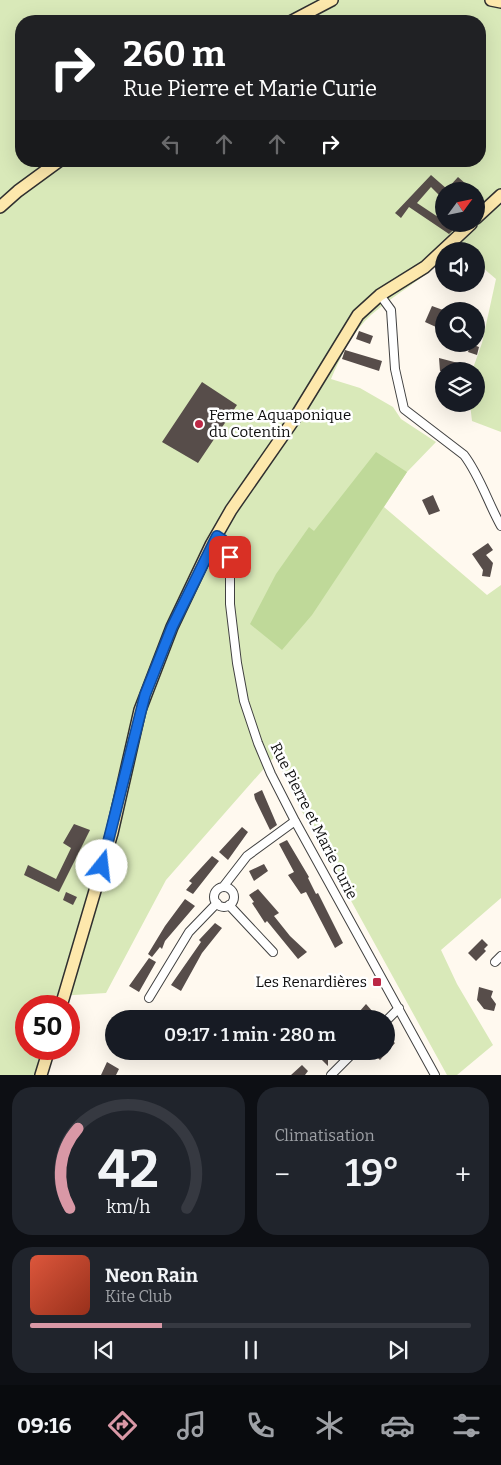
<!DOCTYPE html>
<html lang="fr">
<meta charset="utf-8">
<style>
body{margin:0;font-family:Bitter,serif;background:#20242c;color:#f1f3f6;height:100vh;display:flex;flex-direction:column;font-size:19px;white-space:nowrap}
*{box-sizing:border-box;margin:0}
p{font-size:16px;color:#9ea1a6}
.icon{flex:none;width:28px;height:28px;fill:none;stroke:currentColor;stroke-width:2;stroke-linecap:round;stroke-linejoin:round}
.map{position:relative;height:1075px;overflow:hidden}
.side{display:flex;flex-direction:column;gap:12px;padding:12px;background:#0d0f14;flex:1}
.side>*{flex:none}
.guide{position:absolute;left:15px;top:15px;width:471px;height:152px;border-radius:20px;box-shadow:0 5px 20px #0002;background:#202124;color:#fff;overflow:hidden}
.needle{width:32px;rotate:57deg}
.controls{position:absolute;left:435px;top:182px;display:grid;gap:10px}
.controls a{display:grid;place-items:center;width:50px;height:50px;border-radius:50%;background:#171b24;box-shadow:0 5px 20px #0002;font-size:25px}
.speed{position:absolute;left:15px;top:995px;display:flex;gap:10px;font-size:25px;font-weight:700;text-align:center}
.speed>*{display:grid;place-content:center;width:65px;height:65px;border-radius:50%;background:#171b24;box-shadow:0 5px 20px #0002;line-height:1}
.speed .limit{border:8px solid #d22;background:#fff;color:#111}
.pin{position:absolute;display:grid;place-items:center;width:42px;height:42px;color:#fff;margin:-21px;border-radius:10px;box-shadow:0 2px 8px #0006}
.me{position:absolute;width:55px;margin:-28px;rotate:16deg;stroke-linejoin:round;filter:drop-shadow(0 0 4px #0008)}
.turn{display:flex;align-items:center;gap:18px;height:105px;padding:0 25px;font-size:22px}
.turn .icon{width:65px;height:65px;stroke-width:2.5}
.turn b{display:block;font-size:35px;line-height:42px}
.lanes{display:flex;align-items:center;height:48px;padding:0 25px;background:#0003;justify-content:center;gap:25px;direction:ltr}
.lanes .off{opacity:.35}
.big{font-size:38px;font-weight:600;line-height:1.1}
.side .card{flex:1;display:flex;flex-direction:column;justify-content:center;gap:8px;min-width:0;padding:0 18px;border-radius:20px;background:#20242c}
.side .dial{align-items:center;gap:0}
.dial svg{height:130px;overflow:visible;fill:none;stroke:#363941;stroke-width:7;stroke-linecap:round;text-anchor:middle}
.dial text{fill:#f1f3f6;stroke:none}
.song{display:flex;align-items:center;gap:15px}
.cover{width:60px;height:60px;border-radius:8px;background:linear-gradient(135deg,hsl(10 70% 55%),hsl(10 70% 35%))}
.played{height:5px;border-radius:2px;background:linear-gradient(90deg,#d998a6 30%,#363941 30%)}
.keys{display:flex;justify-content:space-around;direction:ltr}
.heat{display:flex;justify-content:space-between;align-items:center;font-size:28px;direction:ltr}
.side .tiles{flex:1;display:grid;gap:12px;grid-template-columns:1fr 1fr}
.card:last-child{grid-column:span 2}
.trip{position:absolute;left:105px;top:1010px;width:290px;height:50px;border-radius:25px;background:#171b24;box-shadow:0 5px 20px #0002;font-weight:600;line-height:50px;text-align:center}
.tabs{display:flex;height:80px;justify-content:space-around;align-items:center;background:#090b0e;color:#9ea1a6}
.tabs .icon{width:35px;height:35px}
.tabs .current{color:#d998a6}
.tabs b{font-size:22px;color:#f1f3f6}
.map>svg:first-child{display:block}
.green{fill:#d9e9b9;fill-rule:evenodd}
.forest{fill:#bfd999}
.building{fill:#574d4a}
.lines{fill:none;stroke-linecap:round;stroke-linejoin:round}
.street-casing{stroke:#414141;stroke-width:10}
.secondary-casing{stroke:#303030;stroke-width:14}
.street{stroke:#fff;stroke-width:8}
.secondary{stroke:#fde8ac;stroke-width:11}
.route-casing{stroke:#114b97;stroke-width:12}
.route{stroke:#1a73e8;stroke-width:9}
.poi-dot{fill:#bc2845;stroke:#fff;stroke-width:2}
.labels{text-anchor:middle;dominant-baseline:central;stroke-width:5;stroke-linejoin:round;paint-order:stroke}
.poi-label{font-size:15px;fill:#0e0e0e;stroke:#fff;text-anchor:start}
.street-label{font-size:15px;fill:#0e0e0e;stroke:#fff}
</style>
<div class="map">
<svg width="501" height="1075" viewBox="0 0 501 1075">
<rect width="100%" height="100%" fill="#fff9ef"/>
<path class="green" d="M0 0H501V432L472 421 470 404H476V371H472L482 343 496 279 476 262V251H464L457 245 450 251H444V258C422 280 395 294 371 315 352 332 341 356 331 379L360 388 393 407 401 419 436 442 407 472 384 507 487 595 501 585V898L441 950 457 984 493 1045 457 1075H447L295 799 275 756 166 880 106 993 58 996 55 1006H26V1049H44L37 1075H0ZM21 21H480V161H21ZM444 191H476V224H444Z"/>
<path class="forest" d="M376 452 407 472 312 615 282 650 250 624 276 574 309 527 314 531Z"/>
<path class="building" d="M431 175 447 189 458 177 474 191H444V200L431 187 417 203 444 221V224H460L449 234 409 207 401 218 395 213Z
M432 306 443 310 436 327 425 322Z
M359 331 373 336 370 344 356 339Z
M471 344 479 347 477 355 468 352Z
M345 350 382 361 379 371 342 359Z
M439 358 458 363 456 371H440Z
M202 382 237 405 198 463 162 442Z
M433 495 440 511 429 515 422 500Z
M488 543 493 550 486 555 493 563 490 577 482 576 483 570 472 554Z
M262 790 277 825 270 830 255 799 254 794Z
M74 824 90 830 59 892 24 875 28 865 56 879 71 848 63 843Z
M242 827 248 832 228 860 219 852Z
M287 840 309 877 308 878 316 894 318 893 343 943 335 948 306 892 301 894 288 875 294 872 279 844Z
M212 856 219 861 193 894 186 890 192 883 189 881Z
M264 864 268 871 254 881 249 871Z
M258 889 279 913 274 916 290 936 307 952 298 959 267 921 265 923 252 903 254 902 249 895Z
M66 892 77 897 73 905 63 900Z
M185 899 195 906 165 941 162 949 160 947 152 957 148 954 165 926Z
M215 923 222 928 202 953 181 991 171 985 201 942 199 940Z
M482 939 488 945 484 949 486 951 476 961 468 953Z
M149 958 156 962 139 992 129 986Z
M479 987 493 991 491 997 496 1004 494 1011 484 1009 477 1000Z
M366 1004 373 1012 367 1019H353Z
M386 1035 395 1043 380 1060 371 1051H386Z
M313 1051H336L328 1059V1066Z
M107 1062 119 1069 116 1075H101Z
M302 1065 308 1071 305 1075H291Z"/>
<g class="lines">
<g class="street-casing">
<path id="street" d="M380 295 391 310 395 369 404 409 464 455C480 476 488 503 501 526
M217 536 223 540 230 557V604L237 663 244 701 258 743 271 774 295 821 435 1075
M223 887 247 856 295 821
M214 897a10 10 0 1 1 20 0a10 10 0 1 1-20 0Z
M229 905 273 952
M495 962 501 956
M149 998 189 932 217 903
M386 1021 399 1008
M331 1075 355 1051"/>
</g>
<g class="secondary-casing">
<path id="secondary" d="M491 0 501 2
M292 21 332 0
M0 207 18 191 59 161
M476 218 501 195
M61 1006 112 833 140 710 172 627 211 545 231 510 295 418 358 315 380 295 425 267 471 224
M41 1075 49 1049"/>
</g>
<use href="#street" class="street"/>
<use href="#secondary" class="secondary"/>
</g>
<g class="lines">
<g class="route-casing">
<path id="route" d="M102 866 145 695 172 627 217 536 223 540 230 557"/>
</g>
<use href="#route" class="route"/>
</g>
<g class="poi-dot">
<circle cx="199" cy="424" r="5"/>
<rect x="372" y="977" width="10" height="10" rx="2.5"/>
</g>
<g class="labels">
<g class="poi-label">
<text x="209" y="415">Ferme Aquaponique<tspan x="209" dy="17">du Cotentin</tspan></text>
<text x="367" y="982" text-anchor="end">Les Renardières</text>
</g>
<g class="street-label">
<text transform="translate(314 821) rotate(63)">Rue Pierre et Marie Curie</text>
</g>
</g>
</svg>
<div class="controls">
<a><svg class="needle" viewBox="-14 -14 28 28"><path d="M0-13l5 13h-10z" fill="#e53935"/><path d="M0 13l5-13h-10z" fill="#9ea1a6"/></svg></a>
<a><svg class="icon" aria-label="sound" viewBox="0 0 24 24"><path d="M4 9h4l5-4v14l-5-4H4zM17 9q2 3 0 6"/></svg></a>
<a><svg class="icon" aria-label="search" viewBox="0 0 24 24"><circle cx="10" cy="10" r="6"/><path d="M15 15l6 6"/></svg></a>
<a><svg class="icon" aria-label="layers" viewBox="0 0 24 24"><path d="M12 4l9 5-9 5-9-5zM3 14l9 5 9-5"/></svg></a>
</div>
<div class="speed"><div class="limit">50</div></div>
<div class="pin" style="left:230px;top:557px;background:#d93025"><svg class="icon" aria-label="arrive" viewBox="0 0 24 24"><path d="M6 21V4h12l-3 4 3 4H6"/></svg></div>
<svg class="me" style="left:102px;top:866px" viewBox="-20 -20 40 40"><circle r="19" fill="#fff"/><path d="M0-13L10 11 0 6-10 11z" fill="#1a73e8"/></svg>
<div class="trip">09:17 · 1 min · 280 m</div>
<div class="guide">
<div class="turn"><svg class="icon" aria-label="right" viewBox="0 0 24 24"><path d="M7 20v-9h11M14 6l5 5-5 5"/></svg><div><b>260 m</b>Rue Pierre et Marie Curie</div></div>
<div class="lanes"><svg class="icon off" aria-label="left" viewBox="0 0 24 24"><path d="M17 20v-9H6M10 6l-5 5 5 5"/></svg><svg class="icon off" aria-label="ahead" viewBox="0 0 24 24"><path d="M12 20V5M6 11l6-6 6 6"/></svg><svg class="icon off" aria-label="ahead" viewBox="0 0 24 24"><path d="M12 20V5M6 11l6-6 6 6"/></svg><svg class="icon" aria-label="right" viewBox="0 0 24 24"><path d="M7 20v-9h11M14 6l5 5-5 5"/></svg></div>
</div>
</div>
<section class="side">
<div class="tiles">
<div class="card dial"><svg viewBox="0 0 100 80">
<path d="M14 69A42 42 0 1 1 86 69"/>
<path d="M14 69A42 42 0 0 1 19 20" stroke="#d998a6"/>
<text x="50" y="56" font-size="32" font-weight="700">42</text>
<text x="50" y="72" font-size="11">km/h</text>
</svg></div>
<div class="card"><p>Climatisation</p>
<div class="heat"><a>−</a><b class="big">19°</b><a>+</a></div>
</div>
<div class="card">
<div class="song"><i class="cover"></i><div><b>Neon Rain</b><p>Kite Club</p></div></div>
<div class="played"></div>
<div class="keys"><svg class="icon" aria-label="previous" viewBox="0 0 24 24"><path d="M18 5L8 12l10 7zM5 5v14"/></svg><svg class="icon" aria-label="pause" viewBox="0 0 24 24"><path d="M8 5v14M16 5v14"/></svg><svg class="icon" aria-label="next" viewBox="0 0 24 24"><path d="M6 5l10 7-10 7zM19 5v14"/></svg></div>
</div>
</div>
</section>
<nav class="tabs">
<b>09:16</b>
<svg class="icon current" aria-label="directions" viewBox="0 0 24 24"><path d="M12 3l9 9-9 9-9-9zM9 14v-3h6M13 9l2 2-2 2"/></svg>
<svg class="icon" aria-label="music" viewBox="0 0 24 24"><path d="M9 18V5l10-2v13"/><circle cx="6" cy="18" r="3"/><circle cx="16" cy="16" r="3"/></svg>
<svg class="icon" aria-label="phone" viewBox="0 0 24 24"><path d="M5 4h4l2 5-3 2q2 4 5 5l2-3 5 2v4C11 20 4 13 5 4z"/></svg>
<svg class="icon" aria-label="climate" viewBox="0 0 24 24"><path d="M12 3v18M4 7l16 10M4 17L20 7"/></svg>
<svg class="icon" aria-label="car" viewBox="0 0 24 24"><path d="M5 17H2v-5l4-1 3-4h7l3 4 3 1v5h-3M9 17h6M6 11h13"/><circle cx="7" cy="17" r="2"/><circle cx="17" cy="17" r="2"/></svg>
<svg class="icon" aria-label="filters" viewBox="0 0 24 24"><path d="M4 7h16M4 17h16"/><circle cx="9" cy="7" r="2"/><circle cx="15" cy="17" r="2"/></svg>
</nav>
